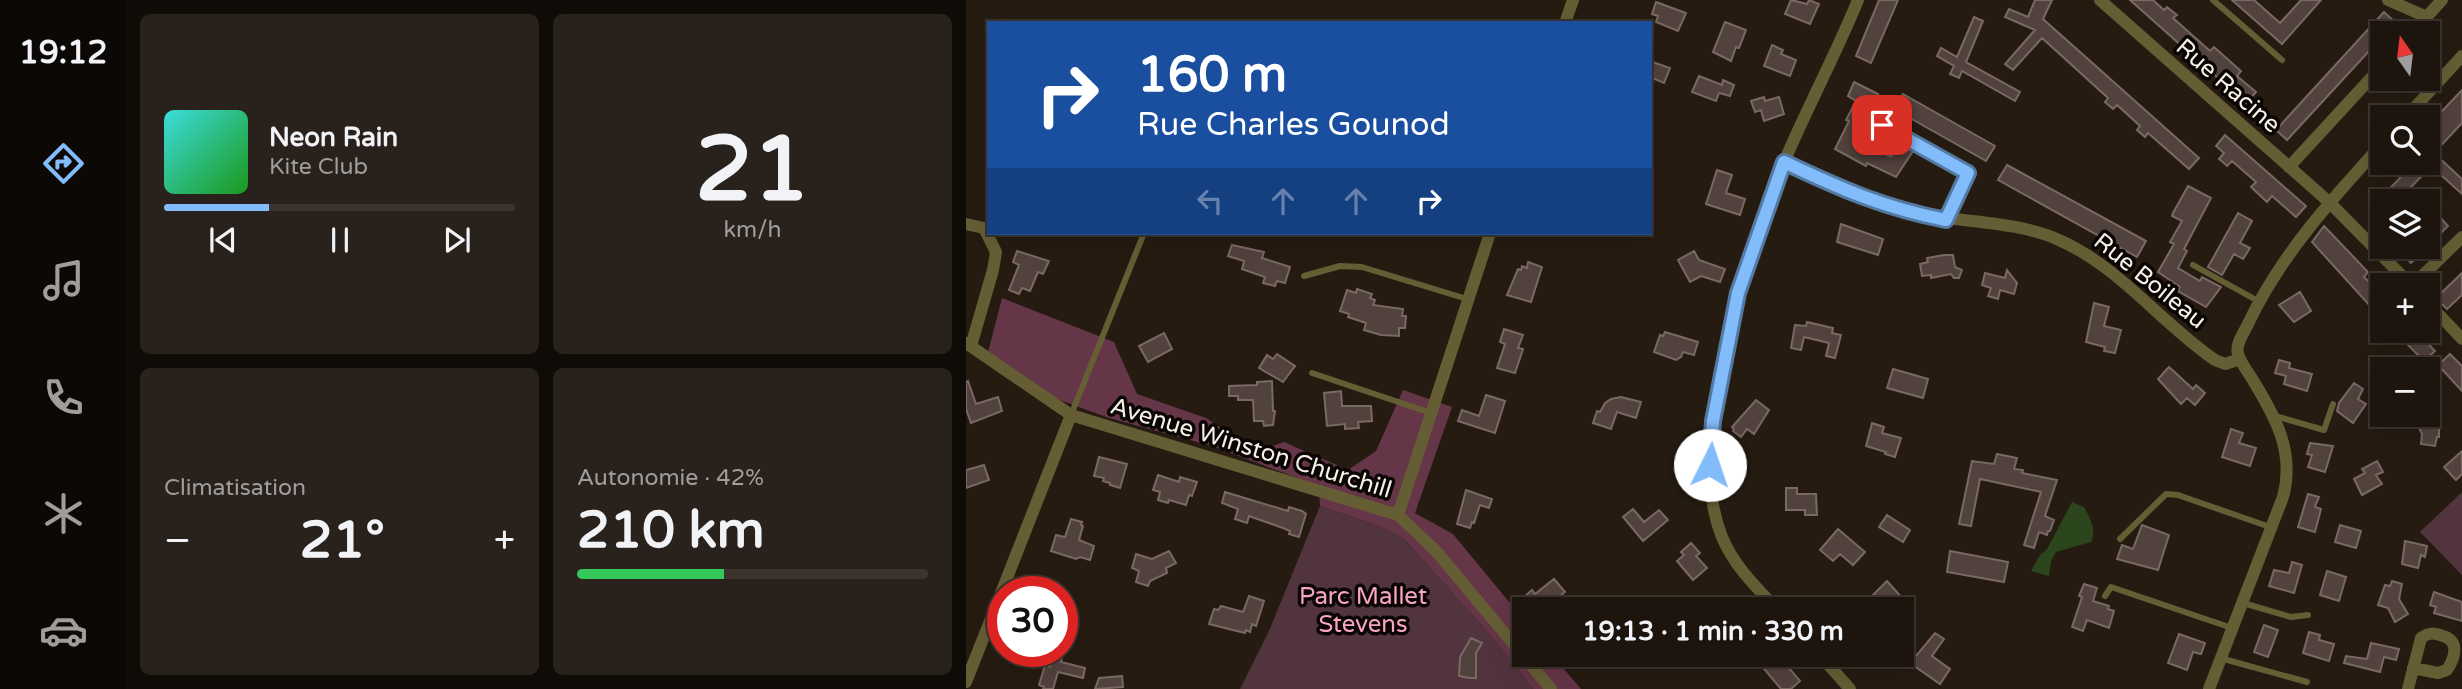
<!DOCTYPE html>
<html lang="fr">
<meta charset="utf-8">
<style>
body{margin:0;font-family:"Varela Round",sans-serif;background:#29211b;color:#f1f3f6;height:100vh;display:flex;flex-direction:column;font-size:26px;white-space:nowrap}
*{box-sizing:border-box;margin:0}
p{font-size:23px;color:#a09e9d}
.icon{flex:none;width:38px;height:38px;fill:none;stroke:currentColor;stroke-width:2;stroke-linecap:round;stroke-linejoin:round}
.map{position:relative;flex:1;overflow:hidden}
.details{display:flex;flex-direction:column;gap:14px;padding:14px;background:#0f0b07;width:840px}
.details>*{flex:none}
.banner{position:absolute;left:21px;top:21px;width:665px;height:214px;border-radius:0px;box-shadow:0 7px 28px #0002,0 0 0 2px #3a332e;background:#1a4fa0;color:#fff;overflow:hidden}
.needle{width:46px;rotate:346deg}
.controls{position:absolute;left:1404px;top:21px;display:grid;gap:14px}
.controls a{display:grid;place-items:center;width:70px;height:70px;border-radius:0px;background:#1c140d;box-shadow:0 7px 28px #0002,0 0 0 2px #3a332e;font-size:35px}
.speed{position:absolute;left:21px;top:576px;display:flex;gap:14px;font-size:35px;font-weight:700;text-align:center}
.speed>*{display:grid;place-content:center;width:91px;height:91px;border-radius:50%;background:#1c140d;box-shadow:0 7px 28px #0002,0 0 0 2px #3a332e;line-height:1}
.speed .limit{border:10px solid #d22;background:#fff;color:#111}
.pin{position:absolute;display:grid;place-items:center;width:60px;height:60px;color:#fff;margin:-30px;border-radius:14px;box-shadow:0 4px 10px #0006}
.me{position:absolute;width:77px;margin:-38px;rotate:4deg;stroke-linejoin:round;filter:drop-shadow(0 0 5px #0008)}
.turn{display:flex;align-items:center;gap:24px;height:147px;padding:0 35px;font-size:32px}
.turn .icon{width:91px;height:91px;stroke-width:2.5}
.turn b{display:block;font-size:49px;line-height:60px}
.lanes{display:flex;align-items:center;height:66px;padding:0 35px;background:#0003;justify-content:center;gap:35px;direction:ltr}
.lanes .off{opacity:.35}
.big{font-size:52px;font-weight:800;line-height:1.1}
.details .tile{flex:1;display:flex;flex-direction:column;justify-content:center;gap:10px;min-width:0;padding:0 24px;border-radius:10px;background:#29211b}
.details .dial{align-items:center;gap:0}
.dial b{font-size:91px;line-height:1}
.song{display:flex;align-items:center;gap:21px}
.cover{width:84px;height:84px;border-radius:10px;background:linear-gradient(135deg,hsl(180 70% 55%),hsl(120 70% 35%))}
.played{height:7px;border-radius:4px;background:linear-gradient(90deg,#82bcfa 30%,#3a332e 30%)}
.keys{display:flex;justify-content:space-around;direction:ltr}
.heat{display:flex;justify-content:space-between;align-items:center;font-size:38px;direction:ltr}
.charge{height:10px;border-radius:5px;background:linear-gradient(90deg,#34c759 42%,#3a332e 0)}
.details .tiles{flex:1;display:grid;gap:14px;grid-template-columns:repeat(2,1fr)}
.trip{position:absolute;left:546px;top:597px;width:402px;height:70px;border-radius:0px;background:#1c140d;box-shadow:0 7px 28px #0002,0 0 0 2px #3a332e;font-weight:800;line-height:70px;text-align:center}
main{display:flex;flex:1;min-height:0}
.menu{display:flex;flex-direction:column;width:126px;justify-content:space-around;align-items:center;background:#0b0805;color:#a09e9d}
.menu .icon{width:49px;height:49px}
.menu .current{color:#82bcfa}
.menu b{font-size:32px;color:#f1f3f6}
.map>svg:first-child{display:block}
.green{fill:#52343f}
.forest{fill:#653548}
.water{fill:#2b461d}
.building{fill:#52423e;stroke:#7a6864;stroke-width:2}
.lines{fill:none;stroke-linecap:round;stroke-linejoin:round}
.service{stroke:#655e35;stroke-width:6}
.minor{stroke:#655e35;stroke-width:12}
.route-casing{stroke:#547aa2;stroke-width:18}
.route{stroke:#82bcfa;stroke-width:12}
.labels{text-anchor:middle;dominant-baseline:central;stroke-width:7;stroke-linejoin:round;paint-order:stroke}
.street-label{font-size:24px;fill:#f8f1ea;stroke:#0a0604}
.park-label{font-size:24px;fill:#f7a5c3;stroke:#0a0604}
</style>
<main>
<nav class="menu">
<b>19:12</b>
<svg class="icon current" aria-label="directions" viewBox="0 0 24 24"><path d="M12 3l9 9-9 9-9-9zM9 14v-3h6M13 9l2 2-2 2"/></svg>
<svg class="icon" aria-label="music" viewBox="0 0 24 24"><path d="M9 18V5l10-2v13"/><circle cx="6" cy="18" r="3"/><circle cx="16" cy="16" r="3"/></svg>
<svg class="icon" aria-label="phone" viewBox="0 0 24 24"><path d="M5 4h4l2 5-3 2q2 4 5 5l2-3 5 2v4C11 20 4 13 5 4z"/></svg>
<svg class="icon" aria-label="climate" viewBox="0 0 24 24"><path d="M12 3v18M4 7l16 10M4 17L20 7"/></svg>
<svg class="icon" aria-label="car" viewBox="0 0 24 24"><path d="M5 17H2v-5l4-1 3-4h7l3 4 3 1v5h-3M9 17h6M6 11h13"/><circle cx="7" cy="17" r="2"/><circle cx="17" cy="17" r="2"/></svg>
</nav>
<section class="details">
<div class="tiles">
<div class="tile">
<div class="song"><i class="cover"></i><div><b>Neon Rain</b><p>Kite Club</p></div></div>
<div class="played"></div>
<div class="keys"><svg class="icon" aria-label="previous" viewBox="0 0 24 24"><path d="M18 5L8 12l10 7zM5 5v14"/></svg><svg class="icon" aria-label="pause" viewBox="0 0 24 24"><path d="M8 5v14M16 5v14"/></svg><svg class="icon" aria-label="next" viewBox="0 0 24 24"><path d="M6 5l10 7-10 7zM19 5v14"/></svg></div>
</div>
<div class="tile dial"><b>21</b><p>km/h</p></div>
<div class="tile"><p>Climatisation</p>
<div class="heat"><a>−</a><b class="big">21°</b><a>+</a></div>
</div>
<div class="tile"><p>Autonomie · 42%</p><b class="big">210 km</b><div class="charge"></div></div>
</div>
</section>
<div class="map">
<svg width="1496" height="689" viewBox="0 0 1496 689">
<rect width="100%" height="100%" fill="#251b11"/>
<path class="green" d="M1496 492V575L1454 532Z
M354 506 418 528 439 540 518 628 567 689H274L303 631Z"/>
<path class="forest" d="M36 298 148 342 171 394 240 418 291 451 318 442 382 470 410 451 437 390 486 407 449 513 487 534 558 620V654L586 655 615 689H567L518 628 439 540 418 528 354 506 353 486 246 446 143 418 91 399 22 352Z"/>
<path class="water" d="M1106 502 1118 507C1124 518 1131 531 1125 542L1090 552 1085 561 1083 576 1065 571 1074 555 1081 549Z"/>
<path class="building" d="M825 0 841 4 843 0 853 4 844 24 819 14Z
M913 0H932L905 63 890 56Z
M1069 0H1086L1077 19 1233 158 1223 169 1182 133 1179 137 1171 130 1174 126 1151 105 1147 109 1139 102 1142 98 1076 38 1047 70 1039 64 1069 30 1039 17 1043 9 1062 17Z
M1164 0H1187L1198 10 1201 7 1211 15 1207 18 1244 51 1248 47 1275 71 1271 76 1290 92 1280 103Z
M1266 0H1288L1314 23 1335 0H1355L1316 44Z
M690 2 720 13 712 31 690 22 692 16 686 14Z
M1418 12 1429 22 1419 33H1416V37L1321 140 1310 130Z
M1008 17 1017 21 1000 62 1054 92 1049 101 996 71 993 78 984 74 988 66 971 56 975 48 991 57Z
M759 22 780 30 773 48 770 47 765 61 747 52Z
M806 45 817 50 815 54 830 60 824 76 798 66Z
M684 61 704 68 698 83 684 77Z
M733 76 756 85 757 80 768 85 764 96 753 93 750 101 726 92Z
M888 82 912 94 894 127 897 129 892 139 925 157 933 143 947 151 930 177 901 163 900 166 869 149 883 121 880 120 890 101 882 96Z
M1496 90V123L1468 153 1496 179V194L1465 166 1432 201H1412L1448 163H1462L1461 127Z
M937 94 1029 146 1020 161 928 109Z
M798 97 799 101 813 97 818 114 798 121 795 110 789 112 785 101Z
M1259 135 1340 206 1330 217 1306 196 1301 202 1285 187 1290 182 1266 161 1261 166 1253 159 1258 153 1250 146Z
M1041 165 1180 241 1171 257 1032 180Z
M751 170 766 175 760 193 779 199 774 215 740 204Z
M1222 186 1245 198 1218 249 1221 251 1212 268 1234 281 1236 277 1255 287 1240 307 1212 291 1214 287 1192 272 1208 244 1204 242 1216 221 1206 216 1207 213Z
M1272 213 1286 221 1274 243 1284 248 1277 259 1268 254 1256 275 1242 267Z
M1472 215 1482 226 1445 263 1434 252 1439 247H1461V225Z
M875 224 917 239 912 255 871 242Z
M1358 226 1402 272 1398 277 1416 295 1405 307 1346 242Z
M266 245 298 252 296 258 324 267 319 283 311 281 309 286 297 283 299 277 276 269 278 261 262 256Z
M51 251 83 261 77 274 72 272 64 291 56 288 53 294 43 290 53 265 47 262Z
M728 251 733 260 759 269 754 282 735 276 724 282 712 260Z
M978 255H987L989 267 996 270 993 278H988L985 274 965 278V275L956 276 954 264 962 262 961 258Z
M562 262 576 267 565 302 541 295 552 269 555 270 556 266 561 268Z
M1041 270 1051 283 1048 294 1034 290 1032 299 1022 296 1025 288 1016 285 1019 273 1039 278Z
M1496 273V295L1481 309 1470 298Z
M391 289 406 294 404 298 409 300 407 305 437 309 436 316H440L439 328H433V336L415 335 398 330 400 323 382 317 383 314 374 311 381 290 390 293Z
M1334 292 1345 311 1328 322 1313 305Z
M1128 303 1143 307 1138 326 1155 330 1149 353 1138 351 1139 347 1120 342Z
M841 322 867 328 866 333 875 335 869 358 860 356 863 343 838 337 835 350 825 348 829 325 840 326Z
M538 329 557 335 552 348 557 349 549 373 531 368 539 344 534 342Z
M1428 331H1450L1469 351 1458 361Z
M699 332 732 342 728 355 717 352 715 357 710 360 688 352 694 335 697 336Z
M198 333 206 349 182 362 173 346Z
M311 354 329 366 317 382 293 368 301 355 307 359Z
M1484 354 1496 366V391L1472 365Z
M1313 360 1324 363 1323 368 1346 374 1341 391 1318 384 1320 376 1309 373Z
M1203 367 1227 389 1230 385 1239 393 1229 405 1221 398 1215 404 1192 379Z
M927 369 962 379 957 398 921 388Z
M2 381 10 404 32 397 36 411 5 423 0 409V382Z
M306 381 307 411H309L307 425 298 426 297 421H288L287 400H272V396H263V386L291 385V382Z
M1388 383 1397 389 1392 399 1400 404 1387 423 1371 411 1373 403Z
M375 391 376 406H405L406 421 392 422 393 428 379 429V424L361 426 358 393Z
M520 395 539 401 529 433 492 421 496 410 513 416Z
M655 397 675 402 670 418 651 412 645 429 627 423 631 411 634 412 639 403 645 399Z
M790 400 803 410 788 434 781 429 775 437 767 431 768 429 766 427Z
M1466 411 1473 427V437H1471L1469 446 1455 444 1456 434 1449 419Z
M906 423 918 427 916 433 935 438 929 457 919 454 920 452 900 446Z
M1265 429 1277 433 1273 443 1290 448 1284 466 1256 457Z
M1344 443 1367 446 1359 472 1342 467 1346 455 1341 454Z
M1496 451V474L1490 480 1478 467Z
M1031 454 1051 458 1048 469 1057 470 1056 473 1091 480 1079 516 1088 520 1084 531H1082L1081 535 1073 532 1068 548 1058 545 1075 492 1014 479 1005 526 993 524 1006 461 1028 464Z
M133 457 161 464 154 488 144 485V483L137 481 138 478 128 476Z
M1411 461 1417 472 1410 475 1416 484 1396 495 1388 479 1399 473 1396 469Z
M18 465 23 480 0 488V470Z
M192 475 213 482 214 477 231 482 226 496 223 495 220 505 203 500 202 503 192 500 194 492 187 490Z
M820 488H831V494H850L851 515H839V510H820Z
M500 490 526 499 523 508 514 505 508 523 506 522 504 528 491 524Z
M259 492 322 511 323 507 336 511 340 514 333 537 323 534 324 531 317 528 283 516 281 523 269 519 272 509 256 503Z
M1342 494 1353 497 1349 507 1355 509 1349 532 1332 527Z
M667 509 678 522 693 510 702 520 677 541 657 517Z
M921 515 944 530 937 542 913 527Z
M105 519 116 522 115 525 117 526 113 540 128 546 124 560 114 557 110 559 85 551 90 535 99 537Z
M1176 525 1203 535 1192 570 1151 559 1156 545 1167 549Z
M1374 525 1395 531 1390 548 1369 542Z
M872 529 899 552 887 565 874 554 867 561 854 550Z
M1439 541 1461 546 1459 557 1455 555 1452 568 1436 564Z
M725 543 734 553 730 556 741 568 727 580 711 561 718 555 715 552Z
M203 551 210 563 200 568 201 573 184 581 182 586 170 582 173 571 166 568 170 554 186 559Z
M984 551 1042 562 1038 582 981 572Z
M1326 562 1336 565 1328 593 1303 586 1308 570 1323 573Z
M1361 571 1380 577 1373 601 1354 595Z
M588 579 599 592 579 609H566L557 598 566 590 569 594Z
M921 581 937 599 929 606 924 601 915 609H893Z
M1426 581 1436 584 1433 599 1442 614 1429 622 1422 608 1412 605 1419 585 1424 586Z
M1118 584 1131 588 1127 601 1143 606 1142 609 1148 611 1143 628 1121 620 1117 631 1106 627 1116 597 1113 596Z
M1468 592 1496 602V621L1468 613 1470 607 1464 605Z
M283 596 298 601 290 626 286 624 284 632 280 630 279 633 243 624 248 609 252 610 255 606 277 612Z
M1298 625 1312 630 1302 657 1288 652Z
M1343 632 1354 635 1353 640 1368 644 1363 661 1337 653Z
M969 633 978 639 966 656 984 669 974 684 944 663Z
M1213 634 1239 643 1235 654 1227 652 1221 670 1202 663Z
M505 638 516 643 510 653V678H503L493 676 494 657Z
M96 641 100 642 95 662 119 668 117 678 92 672 87 689H77L78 687 73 685 79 665 84 667 89 651H96Z
M1405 643 1433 649 1430 660 1418 657 1414 672 1378 663 1380 656 1401 659Z
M805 654H811L834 681 825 689H815L794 664Z
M156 676 157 687 129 689 133 678Z"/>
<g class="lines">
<path class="service" d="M1247 0 1316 60
M916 126 1002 173 981 218
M1227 265 1292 301
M338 276 374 266 396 267 501 299
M346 373 465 413
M105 415 178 233
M1309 416 1358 430 1367 404
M1154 539 1200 494 1212 495 1304 527
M1139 596 1145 587 1266 628
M1277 603 1325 617 1342 615
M1254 658 1341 682"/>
<path class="minor" d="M1134 0 1363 202 1445 285
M1422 0 1461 17
M599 23 607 0
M1446 33 1476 0
M1440 117 1496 56
M818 162C860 181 901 204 947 213 993 222 1052 221 1093 240 1154 267 1195 323 1249 360L1259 364 1274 359
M1323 167 1416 66
M0 224 18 228 30 252 27 270 5 346
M1447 285 1496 237
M1461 302 1496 339
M0 343 105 415 432 515 470 551 585 689
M432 515 524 233
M811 609C790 587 768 566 756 537 736 487 745 431 755 380 760 352 764 323 771 296 783 250 801 204 819 160 842 106 870 54 892 0
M853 654 884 689
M0 682 105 415
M1243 689 1317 497C1329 453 1310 418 1288 382 1283 373 1275 364 1272 354 1269 344 1278 333 1282 324 1314 256 1365 200 1416 144
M1442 689 1455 638C1463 632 1468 633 1477 636 1494 641 1489 658 1481 670L1472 673 1447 668"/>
</g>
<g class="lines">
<g class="route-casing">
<path id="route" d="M744 465 747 421 772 293 818 162C875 189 918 208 980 220L1002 173 916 125"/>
</g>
<use href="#route" class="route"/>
</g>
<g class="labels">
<g class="street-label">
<text transform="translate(1262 86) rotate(41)">Rue Racine</text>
<text transform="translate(1184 281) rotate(39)">Rue Boileau</text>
<text transform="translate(285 448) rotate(17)">Avenue Winston Churchill</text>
</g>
<g class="park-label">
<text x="397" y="596">Parc Mallet<tspan x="397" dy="28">Stevens</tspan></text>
</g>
</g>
</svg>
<div class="controls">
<a><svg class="needle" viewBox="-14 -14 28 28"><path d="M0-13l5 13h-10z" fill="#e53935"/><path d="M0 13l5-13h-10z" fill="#a09e9d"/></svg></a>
<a><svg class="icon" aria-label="search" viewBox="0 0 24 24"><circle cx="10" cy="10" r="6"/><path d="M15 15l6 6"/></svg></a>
<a><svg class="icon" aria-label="layers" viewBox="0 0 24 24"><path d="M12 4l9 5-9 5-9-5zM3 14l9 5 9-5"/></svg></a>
<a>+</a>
<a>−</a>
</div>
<div class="speed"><div class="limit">30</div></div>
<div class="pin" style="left:916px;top:125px;background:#d93025"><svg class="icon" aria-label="arrive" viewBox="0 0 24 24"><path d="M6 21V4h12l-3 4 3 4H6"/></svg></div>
<svg class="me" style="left:744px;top:465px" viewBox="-20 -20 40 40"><circle r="19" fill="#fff"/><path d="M0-13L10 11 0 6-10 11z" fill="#82bcfa"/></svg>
<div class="trip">19:13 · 1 min · 330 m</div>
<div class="banner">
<div class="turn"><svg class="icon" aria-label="right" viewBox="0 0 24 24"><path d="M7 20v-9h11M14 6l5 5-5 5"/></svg><div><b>160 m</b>Rue Charles Gounod</div></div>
<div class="lanes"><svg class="icon off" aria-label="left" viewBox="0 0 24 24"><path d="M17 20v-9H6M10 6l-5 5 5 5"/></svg><svg class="icon off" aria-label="ahead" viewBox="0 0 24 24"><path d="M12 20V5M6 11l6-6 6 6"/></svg><svg class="icon off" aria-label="ahead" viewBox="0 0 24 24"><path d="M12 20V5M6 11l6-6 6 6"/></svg><svg class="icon" aria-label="right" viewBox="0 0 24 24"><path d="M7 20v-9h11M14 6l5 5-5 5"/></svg></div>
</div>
</div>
</main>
